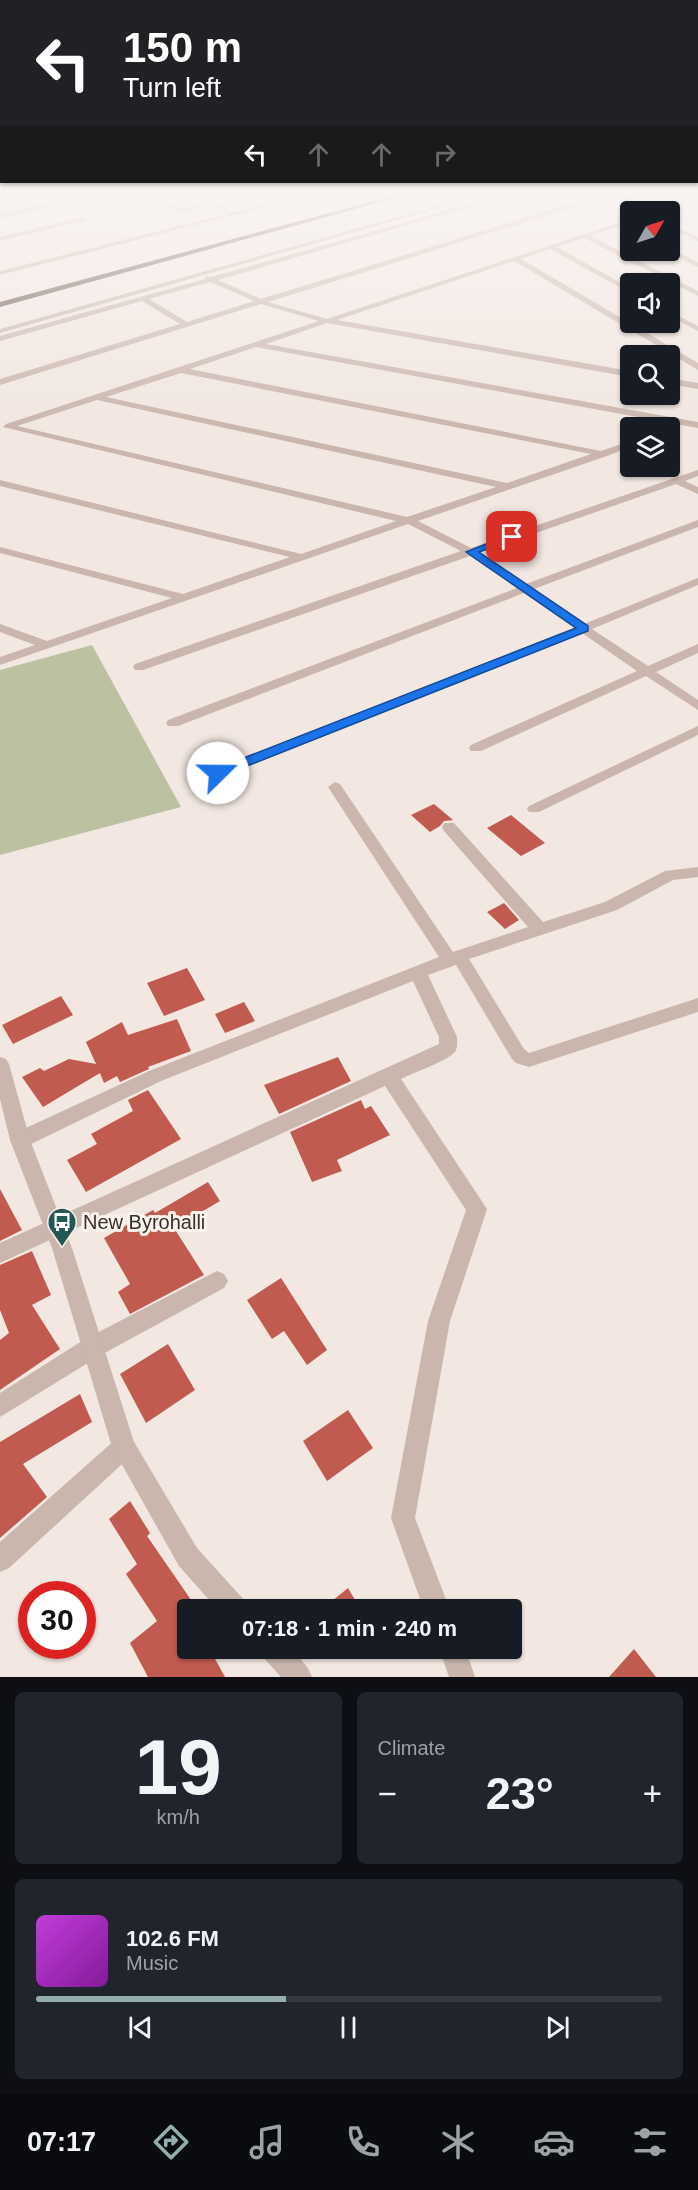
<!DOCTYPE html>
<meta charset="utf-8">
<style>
body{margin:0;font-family:Arial,sans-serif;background:#20242c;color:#f1f3f6;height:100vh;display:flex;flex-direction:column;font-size:22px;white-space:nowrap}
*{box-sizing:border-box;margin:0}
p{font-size:20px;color:#9ea1a6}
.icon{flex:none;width:33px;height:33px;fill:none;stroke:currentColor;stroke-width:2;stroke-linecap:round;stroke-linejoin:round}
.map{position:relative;height:1677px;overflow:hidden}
.sheet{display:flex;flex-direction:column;gap:15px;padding:15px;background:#0d0f14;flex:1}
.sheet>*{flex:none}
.banner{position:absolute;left:0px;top:0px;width:699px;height:183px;box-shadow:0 2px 4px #0004;background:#202124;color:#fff;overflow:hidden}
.needle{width:39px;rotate:51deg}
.buttons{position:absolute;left:620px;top:201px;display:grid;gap:12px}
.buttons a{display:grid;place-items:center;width:60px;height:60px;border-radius:6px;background:#171b24;box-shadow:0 2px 4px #0004;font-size:30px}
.speed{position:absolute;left:18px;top:1581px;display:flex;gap:12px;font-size:30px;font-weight:700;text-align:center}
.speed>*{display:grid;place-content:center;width:78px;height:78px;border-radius:50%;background:#171b24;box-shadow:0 2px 4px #0004;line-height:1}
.speed .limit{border:9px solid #d22;background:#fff;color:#111}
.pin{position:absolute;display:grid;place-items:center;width:51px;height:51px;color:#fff;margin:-26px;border-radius:12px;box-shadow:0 3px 9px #0006}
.me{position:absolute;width:66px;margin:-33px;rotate:68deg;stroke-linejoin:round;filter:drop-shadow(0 0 4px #0008)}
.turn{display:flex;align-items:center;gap:21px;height:126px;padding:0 24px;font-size:27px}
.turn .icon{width:78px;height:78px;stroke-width:2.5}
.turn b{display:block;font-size:42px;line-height:51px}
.lanes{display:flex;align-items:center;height:57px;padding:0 24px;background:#0003;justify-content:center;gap:30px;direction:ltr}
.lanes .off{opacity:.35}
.big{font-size:45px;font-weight:700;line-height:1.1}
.sheet .widget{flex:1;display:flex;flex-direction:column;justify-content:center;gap:9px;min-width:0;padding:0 21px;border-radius:9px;background:#20242c}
.sheet .dial{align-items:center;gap:0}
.dial b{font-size:78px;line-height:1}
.song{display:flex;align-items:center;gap:18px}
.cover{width:72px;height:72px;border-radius:9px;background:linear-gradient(135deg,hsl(290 70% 55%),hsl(290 70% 35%))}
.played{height:6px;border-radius:3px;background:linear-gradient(90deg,#94aeae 40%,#363941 40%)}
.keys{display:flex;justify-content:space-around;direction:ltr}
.heat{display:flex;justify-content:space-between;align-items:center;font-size:33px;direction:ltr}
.sheet .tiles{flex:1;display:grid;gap:15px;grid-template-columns:1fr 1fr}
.widget:last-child{grid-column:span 2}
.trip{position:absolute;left:177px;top:1599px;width:345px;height:60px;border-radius:6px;background:#171b24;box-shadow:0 2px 4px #0004;font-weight:700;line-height:60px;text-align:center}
.tab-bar{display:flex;height:96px;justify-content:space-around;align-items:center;background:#090b0e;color:#9ea1a6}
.tab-bar .icon{width:42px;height:42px}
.tab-bar .active{color:#94aeae}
.tab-bar b{font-size:27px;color:#f1f3f6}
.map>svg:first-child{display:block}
.green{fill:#bbc1a1}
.building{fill:#c15b50}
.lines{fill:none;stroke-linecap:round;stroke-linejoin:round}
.minor{fill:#cab6ad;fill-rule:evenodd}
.tertiary{fill:#cab6ad;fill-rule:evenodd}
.trunk{fill:#6a5450;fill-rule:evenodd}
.route{fill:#1a73e8;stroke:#114b97;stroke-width:1.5}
.labels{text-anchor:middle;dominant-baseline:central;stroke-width:6;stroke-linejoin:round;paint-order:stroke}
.near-poi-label{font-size:20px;fill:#392d2b;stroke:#faf2ed;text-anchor:start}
</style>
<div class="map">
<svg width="698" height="1677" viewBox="0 0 698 1677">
<rect width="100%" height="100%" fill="#f2e7e1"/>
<path class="green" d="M92 645 181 807 0 855V670Z"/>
<path class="building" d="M434 804 453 820 444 821 440 826 430 832 411 815Z
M511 815 545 843 521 856 487 828Z
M504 903 519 920 505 929 487 912Z
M187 968 205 1000 164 1016 147 983Z
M61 996 73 1015 13 1044 2 1025Z
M244 1002 255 1021 225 1033 215 1014Z
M177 1019 191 1051 148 1067 149 1069 120 1082 117 1076 104 1083 100 1073 43 1107 22 1077 40 1068 44 1071 69 1059 96 1064 86 1042 122 1022 128 1035Z
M338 1057 351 1081 279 1114 264 1085Z
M148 1090 181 1139 86 1192 67 1160 97 1144 91 1134 133 1111 128 1100Z
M361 1100 365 1109 371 1106 390 1135 337 1160 342 1171 312 1182 290 1132Z
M208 1182 220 1201 174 1228 204 1275 130 1314 118 1292 130 1284 104 1238 153 1210 155 1213Z
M0 1189 22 1230 0 1241Z
M32 1251 51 1295 32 1305 60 1349 0 1390V1340L9 1333 0 1310V1265Z
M281 1278 327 1350 307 1365 284 1331 272 1339 247 1300Z
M168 1344 195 1390 146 1423 120 1374Z
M80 1394 92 1422 23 1464 47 1497 0 1538V1442Z
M348 1410 373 1448 327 1481 303 1441Z
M130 1501 150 1533 147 1536 198 1610H188V1648H209L225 1677H148L130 1643 157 1621 126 1574 137 1564 109 1519Z
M348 1588 361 1610H321Z
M634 1649 656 1677H609Z"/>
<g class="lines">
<path class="minor" d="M139 193H147L183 209 212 201 238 214 233 215 211 205 183 213 143 196 112 202 53 206 0 218V214L53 202 112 198Z
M509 193H518L218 280 261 299 606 193H618L654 212H645L613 195 268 302 327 319 630 219V223L590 236 698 291V296L584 238 557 247 630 288V293L550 249 521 259 698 363V370L514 261 337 320 630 371V377L327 323 266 344 698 422V428L256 347 190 369 601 451 630 441V447L607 456 418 521 471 548 698 470V476L685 481 698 487V494L676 484 479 553 526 584 698 520V527L534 589 584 624 698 578V585L592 629 648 666 698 644V653L656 672 698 700V710L646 676 481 751H471L469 748 471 745 637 671 582 633 223 776H213L211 773 213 770 574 628 524 593 178 726H168L166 723 168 720 517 588 470 556 143 670H135L133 667 135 664 461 551 408 524 0 665V657L35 645 0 632V624L47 641 172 598 0 553V547L183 594 290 557 0 486V480L301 554 396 521 3 427 6 424 319 321 261 304 0 385V379L180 324 142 301 0 341V336L205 279V276L211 277ZM210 282 254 301 187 322 149 299ZM181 373 591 454 507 483 106 397ZM97 400 496 487 407 517 17 426Z
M84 217 86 220 0 241V237Z
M669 224 698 237V241L669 228Z
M669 248 698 262V267L666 251Z
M669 311 698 326V331L669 316Z
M669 378 698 383V389L669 384Z
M698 726V735L539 812H529L527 809 529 806Z
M335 782 340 784 453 952 528 927 444 831 442 827 444 823H454L543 922 605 902 665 871 698 867V877L673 880 617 910 469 959 524 1049 529 1053 698 998V1012L529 1067 516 1063 512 1059 456 965 428 975 457 1037C457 1042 458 1047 455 1052 446 1062 414 1072 401 1079L487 1209 450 1321 415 1518 450 1610H424L391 1518 428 1321 466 1210 385 1086 0 1263V1243L439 1044V1037L413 981 161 1081 27 1146 20 1148 13 1146 10 1140 13 1134 149 1071 439 957 328 787Z
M217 1271 224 1274 228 1281 224 1288 101 1355 0 1417V1393L85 1339Z
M124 1435 132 1439 136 1447 132 1455 9 1568 0 1572V1542L116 1439Z
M439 1648H465L475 1677H449Z"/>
<path class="tertiary" d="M53 193H67L0 205V201Z
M310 193H320L0 275V271Z
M483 193H492L0 333V329Z
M0 1057 6 1059 9 1064 30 1140 72 1248 134 1442 197 1548 245 1601 249 1610H218L179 1566 112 1447 52 1248 10 1140 0 1099Z
M259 1648H291L308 1668 312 1677H281L263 1657Z"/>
<path class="trunk" d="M403 193H413L0 307V302Z"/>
</g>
<linearGradient id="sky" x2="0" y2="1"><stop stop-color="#7fb2cf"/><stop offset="0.45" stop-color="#f9f4f2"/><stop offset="1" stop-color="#f9f4f2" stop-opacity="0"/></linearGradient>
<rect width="698" height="428" fill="url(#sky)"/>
<path class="route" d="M509 535 517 537 479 552 588 626V631L222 776H213L211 773 213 770 576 628 466 552Z"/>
<defs>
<g id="bus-pin" transform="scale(1.5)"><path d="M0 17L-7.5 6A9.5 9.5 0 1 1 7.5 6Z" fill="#225955" stroke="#faf2ed"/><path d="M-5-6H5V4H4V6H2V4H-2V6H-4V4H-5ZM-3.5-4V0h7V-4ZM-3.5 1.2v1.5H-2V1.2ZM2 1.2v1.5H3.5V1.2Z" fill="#fff"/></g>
</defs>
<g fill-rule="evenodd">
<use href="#bus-pin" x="62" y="1222"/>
</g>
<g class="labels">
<g class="near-poi-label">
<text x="83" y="1222">New Byrohalli</text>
</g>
</g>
</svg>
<div class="buttons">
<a><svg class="needle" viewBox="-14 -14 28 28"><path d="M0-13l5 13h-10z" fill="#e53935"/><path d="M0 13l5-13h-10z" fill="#9ea1a6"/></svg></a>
<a><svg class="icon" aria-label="sound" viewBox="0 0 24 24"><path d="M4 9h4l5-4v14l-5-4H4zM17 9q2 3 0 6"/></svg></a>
<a><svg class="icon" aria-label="search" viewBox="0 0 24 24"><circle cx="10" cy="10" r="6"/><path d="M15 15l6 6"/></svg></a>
<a><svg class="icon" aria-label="layers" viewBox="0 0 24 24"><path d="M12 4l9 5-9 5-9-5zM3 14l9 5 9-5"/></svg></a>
</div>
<div class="speed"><div class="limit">30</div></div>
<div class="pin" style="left:512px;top:537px;background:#d93025"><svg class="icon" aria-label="arrive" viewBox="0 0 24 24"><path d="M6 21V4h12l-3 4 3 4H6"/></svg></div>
<svg class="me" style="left:218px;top:773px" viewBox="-20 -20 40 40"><circle r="19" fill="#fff"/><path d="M0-13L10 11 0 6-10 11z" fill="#1a73e8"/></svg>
<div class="trip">07:18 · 1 min · 240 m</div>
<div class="banner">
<div class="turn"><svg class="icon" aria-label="left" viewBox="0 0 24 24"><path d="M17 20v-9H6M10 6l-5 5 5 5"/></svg><div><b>150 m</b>Turn left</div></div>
<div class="lanes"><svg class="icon" aria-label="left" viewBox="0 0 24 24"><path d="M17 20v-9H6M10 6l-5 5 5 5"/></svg><svg class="icon off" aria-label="ahead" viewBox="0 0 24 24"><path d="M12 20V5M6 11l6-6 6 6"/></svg><svg class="icon off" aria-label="ahead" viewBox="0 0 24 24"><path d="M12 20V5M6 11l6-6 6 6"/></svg><svg class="icon off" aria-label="right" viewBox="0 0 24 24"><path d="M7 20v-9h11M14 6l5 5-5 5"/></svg></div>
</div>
</div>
<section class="sheet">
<div class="tiles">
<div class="widget dial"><b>19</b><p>km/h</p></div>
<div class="widget"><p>Climate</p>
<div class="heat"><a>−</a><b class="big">23°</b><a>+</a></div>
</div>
<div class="widget">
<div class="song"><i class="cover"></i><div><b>102.6 FM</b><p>Music</p></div></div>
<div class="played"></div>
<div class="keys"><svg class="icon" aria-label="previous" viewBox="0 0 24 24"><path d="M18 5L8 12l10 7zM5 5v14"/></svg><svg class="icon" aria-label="pause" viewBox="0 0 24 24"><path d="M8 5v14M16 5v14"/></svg><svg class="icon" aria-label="next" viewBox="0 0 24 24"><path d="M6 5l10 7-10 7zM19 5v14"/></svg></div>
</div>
</div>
</section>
<nav class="tab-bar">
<b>07:17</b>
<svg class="icon active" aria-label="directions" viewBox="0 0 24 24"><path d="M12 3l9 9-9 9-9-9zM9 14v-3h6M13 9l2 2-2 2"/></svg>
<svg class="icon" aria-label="music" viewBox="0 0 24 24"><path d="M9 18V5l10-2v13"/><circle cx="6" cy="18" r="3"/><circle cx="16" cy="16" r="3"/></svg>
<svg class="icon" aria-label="phone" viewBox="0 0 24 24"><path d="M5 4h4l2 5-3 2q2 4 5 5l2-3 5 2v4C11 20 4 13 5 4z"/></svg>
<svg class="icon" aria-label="climate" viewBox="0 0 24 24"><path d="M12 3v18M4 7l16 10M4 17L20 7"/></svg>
<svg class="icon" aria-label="car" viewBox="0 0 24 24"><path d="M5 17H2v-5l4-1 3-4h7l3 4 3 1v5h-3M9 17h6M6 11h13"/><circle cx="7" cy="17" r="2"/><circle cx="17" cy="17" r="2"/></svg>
<svg class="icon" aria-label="filters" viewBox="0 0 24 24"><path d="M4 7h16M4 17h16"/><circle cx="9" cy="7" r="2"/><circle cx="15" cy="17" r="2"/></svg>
</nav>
